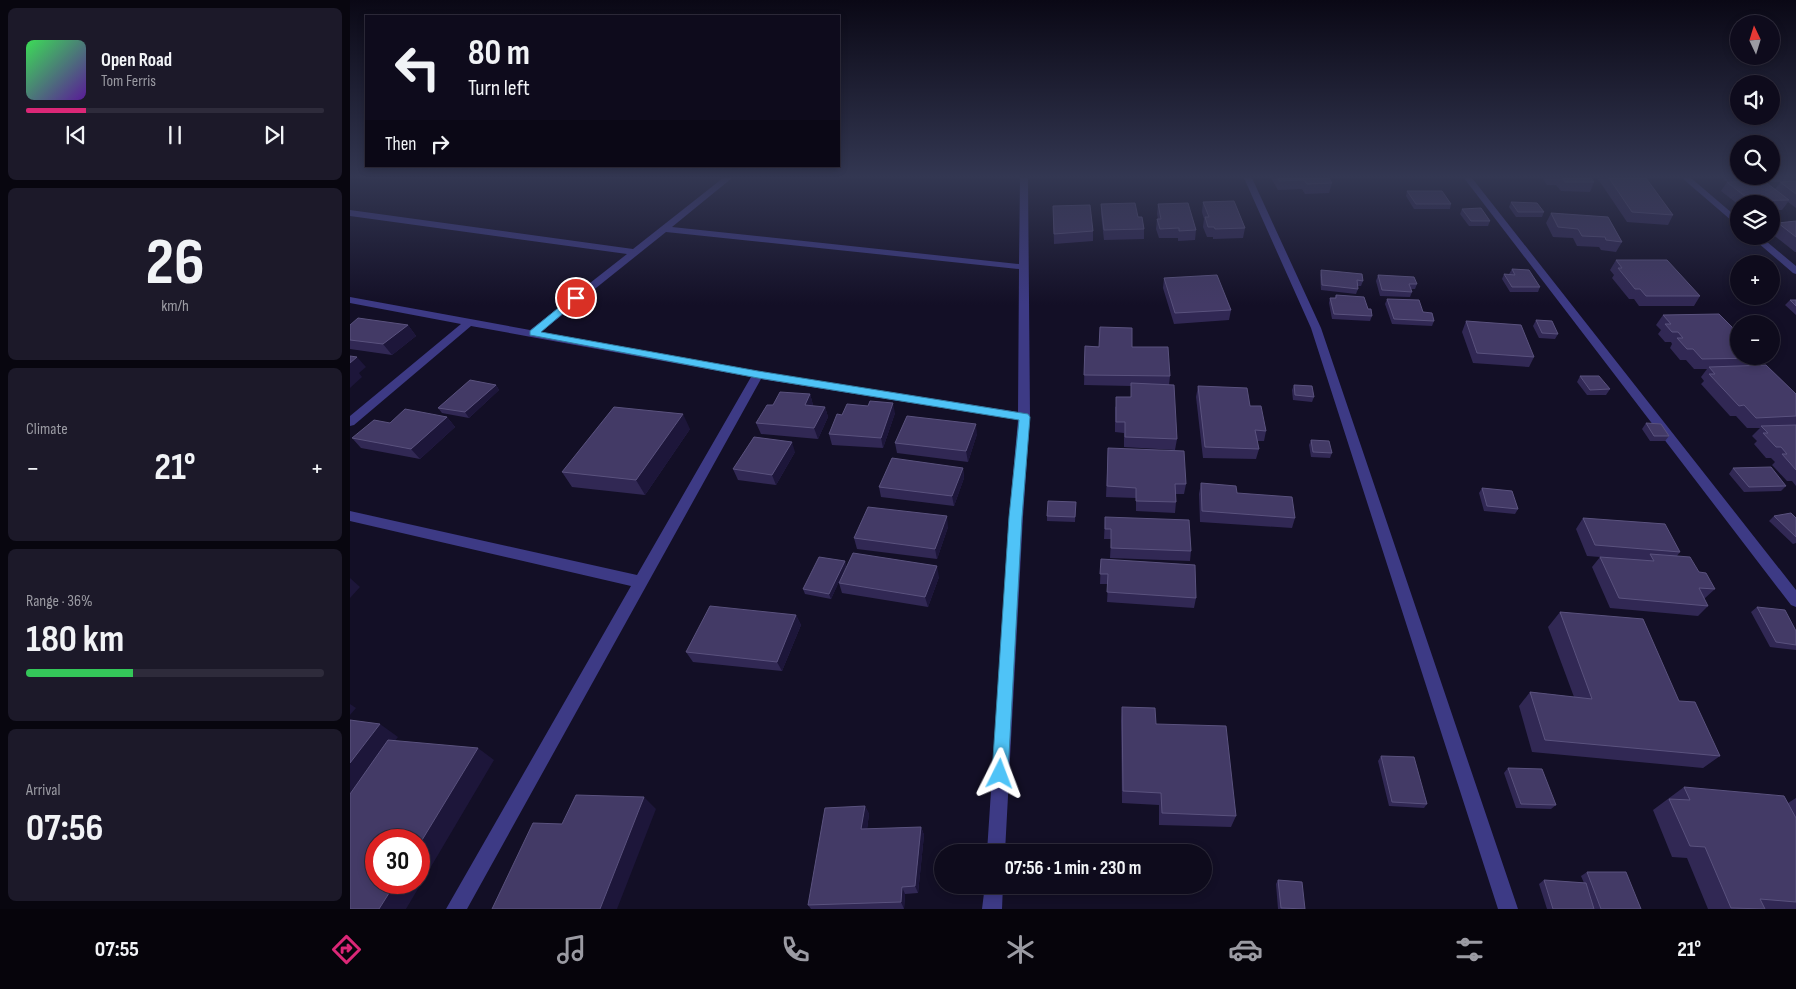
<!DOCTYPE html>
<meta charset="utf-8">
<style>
body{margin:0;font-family:"Sofia Sans Condensed",sans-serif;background:#1c1929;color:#f1f3f6;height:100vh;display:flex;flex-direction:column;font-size:19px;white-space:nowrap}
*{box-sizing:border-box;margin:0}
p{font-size:16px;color:#9b9ba3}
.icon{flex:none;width:28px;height:28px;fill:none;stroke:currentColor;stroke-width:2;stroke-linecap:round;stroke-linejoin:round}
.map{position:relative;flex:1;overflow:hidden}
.panel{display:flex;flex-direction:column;gap:8px;padding:8px;background:#08060f;width:350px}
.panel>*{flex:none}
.guide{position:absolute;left:15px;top:15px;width:475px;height:152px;border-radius:0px;box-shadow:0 2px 8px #0003,0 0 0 1px #2e2b3b;background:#0e0b1c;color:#f1f3f6;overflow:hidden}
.needle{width:32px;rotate:356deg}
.fabs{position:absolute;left:1380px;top:15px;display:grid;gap:10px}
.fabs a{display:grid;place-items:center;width:50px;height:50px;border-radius:50%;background:#0e0b1c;box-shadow:0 2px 8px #0003,0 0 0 1px #2e2b3b;font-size:25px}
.speed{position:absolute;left:15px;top:829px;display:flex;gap:10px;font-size:25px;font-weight:700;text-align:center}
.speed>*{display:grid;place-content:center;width:65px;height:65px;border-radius:50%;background:#0e0b1c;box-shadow:0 2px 8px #0003,0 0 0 1px #2e2b3b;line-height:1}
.speed .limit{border:8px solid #d22;background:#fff;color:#111}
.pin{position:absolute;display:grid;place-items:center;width:42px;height:42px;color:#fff;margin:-21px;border:2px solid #fff;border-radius:50%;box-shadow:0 1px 5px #0007}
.me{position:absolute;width:55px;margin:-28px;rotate:3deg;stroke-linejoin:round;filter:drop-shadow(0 0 4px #0008)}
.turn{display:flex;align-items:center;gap:18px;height:105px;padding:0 20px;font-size:22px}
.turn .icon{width:65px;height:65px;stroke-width:2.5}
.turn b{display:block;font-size:35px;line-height:42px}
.then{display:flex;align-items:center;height:48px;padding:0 20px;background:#0003;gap:10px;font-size:19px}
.big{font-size:38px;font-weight:700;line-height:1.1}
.panel .widget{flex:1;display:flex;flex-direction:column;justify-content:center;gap:8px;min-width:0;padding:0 18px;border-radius:8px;background:#1c1929}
.panel .dial{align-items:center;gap:0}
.dial b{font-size:65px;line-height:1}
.song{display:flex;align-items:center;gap:15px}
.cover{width:60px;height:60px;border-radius:8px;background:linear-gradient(135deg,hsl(130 70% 55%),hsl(270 70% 35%))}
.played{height:5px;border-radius:2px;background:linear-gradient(90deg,#db2777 20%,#2e2b3b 20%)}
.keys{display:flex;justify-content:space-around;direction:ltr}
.heat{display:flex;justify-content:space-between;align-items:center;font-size:28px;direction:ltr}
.charge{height:8px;border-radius:4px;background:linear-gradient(90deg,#34c759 36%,#2e2b3b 0)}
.trip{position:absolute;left:584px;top:844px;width:278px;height:50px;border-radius:25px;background:#0e0b1c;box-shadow:0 2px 8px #0003,0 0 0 1px #2e2b3b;font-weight:700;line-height:50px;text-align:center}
.tabs{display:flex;height:80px;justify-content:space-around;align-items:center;background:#06040b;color:#9b9ba3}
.tabs .icon{width:35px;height:35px}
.tabs .active{color:#db2777}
.tabs b{font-size:22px;color:#f1f3f6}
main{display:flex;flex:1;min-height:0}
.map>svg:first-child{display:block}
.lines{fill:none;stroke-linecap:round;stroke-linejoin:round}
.street{fill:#3d3a85;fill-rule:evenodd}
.wall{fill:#312854;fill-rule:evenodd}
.shaded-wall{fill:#1d163a}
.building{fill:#433a66;stroke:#5a527e}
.route{fill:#4fc3f7;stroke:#337fa1}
</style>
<main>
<section class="panel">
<div class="widget">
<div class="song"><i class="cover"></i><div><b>Open Road</b><p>Tom Ferris</p></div></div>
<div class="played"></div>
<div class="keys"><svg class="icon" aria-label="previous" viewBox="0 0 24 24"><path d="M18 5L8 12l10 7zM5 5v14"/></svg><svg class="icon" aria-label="pause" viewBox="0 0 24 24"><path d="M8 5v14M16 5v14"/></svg><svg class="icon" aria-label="next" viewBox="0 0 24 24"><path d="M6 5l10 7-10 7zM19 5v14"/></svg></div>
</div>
<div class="widget dial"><b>26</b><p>km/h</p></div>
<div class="widget"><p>Climate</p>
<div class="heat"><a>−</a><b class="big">21°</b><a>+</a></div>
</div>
<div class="widget"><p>Range · 36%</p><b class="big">180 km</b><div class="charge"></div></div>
<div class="widget"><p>Arrival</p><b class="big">07:56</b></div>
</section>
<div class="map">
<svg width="1446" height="909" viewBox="0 0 1446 909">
<rect width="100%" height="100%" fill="#130f26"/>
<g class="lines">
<path class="street" d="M373 178H382L322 227 669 264 670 178H678L680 417 673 517 655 852H637L659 517 668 420 411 379 117 909H96L281 586 0 521V511L287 575 401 377 121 326 4 425 0 426V416L111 324 0 303V297L180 330 277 254 0 216V210L283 249ZM316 232 669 269 668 412 408 371 191 332Z
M894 178H902L971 328 1168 909H1148L961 328Z
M1114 178H1122L1446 590V607L1441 605Z
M1332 178H1341L1389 219V227Z
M1400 236H1410L1446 266V274L1443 273Z
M635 885H653L652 909H632Z"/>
</g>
<path class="wall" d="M921 178H979L982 183 979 193 955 194 952 189 928 190Z
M1192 178H1241L1244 182 1240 192 1211 191 1206 185H1197Z
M1249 178H1296L1323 215 1318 225 1277 222 1248 179Z
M1372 178H1444L1441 182 1446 181V208L1438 202 1432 210H1421V204H1389V205L1371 191 1377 182 1393 181H1375ZM1415 182H1432H1430L1425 189Z
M1057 191 1101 204 1100 209H1064L1056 196Z
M853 202 895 228 893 238 863 239V237H857L853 227 854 219 852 212Z
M1161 202 1194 212 1192 217H1166L1159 207Z
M751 204 788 217 794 229V239L754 240 751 214Z
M808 204 846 230 845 240 828 241V238H809L806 229 807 219H808L807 214Z
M703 206 743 231V241L704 244Z
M1112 209 1140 221 1138 226H1119L1110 214Z
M1201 213 1272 242 1266 252 1251 250 1249 247 1227 246 1223 238 1203 237 1196 223Z
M1446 221V252H1445L1421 233 1428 223Z
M1266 260 1350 296 1344 306H1289L1284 299H1279L1262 278 1264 275 1260 270Z
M1162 269 1190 287 1188 292H1160L1152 279 1154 274H1159Z
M971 270 1013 281 1011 286H1008V289L1006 294 971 290 970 275Z
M1028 275 1067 284 1065 289H1061L1062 292 1060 297 1030 296 1026 281Z
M814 278 881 310 879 320 824 324 813 288Z
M986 295 1018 309 1022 316 1020 321 982 319 979 303 980 298H985Z
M1037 299 1073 312 1084 321 1082 326 1042 324 1035 304Z
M1440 300H1446V315L1435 305Z
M1313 315 1412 358 1407 365 1446 394V486L1442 481H1437L1422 465 1425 462 1421 458H1416L1404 444 1407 441 1402 436 1410 428H1397L1386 416H1380L1351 384 1354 381 1351 377 1357 369H1344L1336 360H1330L1320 348 1322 344 1321 342H1315L1308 334 1311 330 1306 325Z
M1186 320 1208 334 1205 339 1189 338 1183 326Z
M1116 321 1184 357 1179 367 1123 363 1112 332Z
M0 325H58L66 336 42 355 0 349Z
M735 346 782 347 820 376 819 385 827 439 825 450 774 447V433L765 432V407L781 397V386L734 385Z
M1230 376 1260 389 1256 395H1237L1227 382Z
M146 385 149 390 119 418 92 413 88 408Z
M944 385 964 397 962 402 943 400 942 390Z
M848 386 900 406 916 431 914 441H907L909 449 906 459 853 458 846 397Z
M460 394 463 405V406L475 407 478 417 468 439 411 434 406 423 423 405Z
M545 413 533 448 482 445 479 434 492 415Z
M97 417 105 427 70 459 11 448 2 438 40 423Z
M1296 423 1319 436 1315 441H1300L1292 429Z
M340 429 295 495 222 487 212 472Z
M627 434 618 462 547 453 545 443Z
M961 440 982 453 980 458 961 457 959 445Z
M758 448 836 484 834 494H826V502L825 513 786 511V498L756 497Z
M445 452 426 485 388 480 383 469Z
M613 468 614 478 604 506 531 497 529 487Z
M1383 468 1436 486 1431 491 1394 492 1379 474Z
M851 483 887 493 945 518 942 528 850 522 849 494Z
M1132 488 1168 509 1165 514 1134 511 1129 493Z
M726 502 725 522 697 521V516Z
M1424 516 1446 518V543L1443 544 1419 521Z
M755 517 841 551 840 561 760 558 761 539H754Z
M1233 518 1330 552 1327 556 1349 572 1365 589 1354 599 1358 606 1348 616 1260 608 1242 567 1250 557 1237 556 1226 529Z
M598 527 587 559 507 549 504 538Z
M751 559 846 598 844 608 757 602 758 584H750Z
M495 561 496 566 481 599 455 594 453 589Z
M589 577 578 607 492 593 489 583Z
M1407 607 1446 631V650L1420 647 1401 612Z
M1210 612 1329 701 1370 756 1353 768 1182 752 1169 706 1180 692 1224 697 1198 627Z
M446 615 451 625 432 671 343 662 336 652Z
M772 707 806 724 886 816 881 827 809 825V805L772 803 771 721Z
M1031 756 1077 804 1074 808 1039 806 1028 761Z
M1158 768 1206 805 1201 809 1166 808 1154 773Z
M1334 787 1438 803 1446 798V909H1358L1337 858 1322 857 1303 810Z
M515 806 519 814 517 829 571 827 574 835 568 893 555 894 554 909H461L458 905Z
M1237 872 1291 909H1197L1189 884 1194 880 1234 883 1231 876Z
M928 880 955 909H928L926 884Z"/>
<path class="shaded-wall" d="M58 325 66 336 42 355 33 344Z
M7 357 16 367 9 373 12 377 0 388V363Z
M146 385 149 390 119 418 115 412Z
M460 394 463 405 458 416 455 405Z
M543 403 545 413 533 448 531 438Z
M475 407 478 417 468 439 464 428Z
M333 414 340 429 295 495 286 480Z
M97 417 105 427 70 459 61 449Z
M626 424 627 434 618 462 616 451Z
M442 442 445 452 426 485 422 475Z
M613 468 614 478 604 506 602 496Z
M597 516 598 527 587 559 585 549Z
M495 561 496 566 481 599 479 594Z
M587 566 589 577 578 607 575 597Z
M0 578 10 587 0 598Z
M446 615 451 625 432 671 427 662Z
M0 704 6 708 0 715Z
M30 724 48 737 0 801V763Z
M128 748 144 760 56 909H29L46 882H69V845Z
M294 797 306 809 267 909H250Z
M515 806 519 814 516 837 511 829Z
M571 827 574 835 568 893 565 886Z
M552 887 555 894 554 909 551 902Z"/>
<path class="building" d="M928 178H979L982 183 957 184 954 180 929 181Z
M1213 178H1241L1244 182H1215Z
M1259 178H1296L1323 215 1282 212Z
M1414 181 1439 200 1401 201 1377 182Z
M1446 181V194L1430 182Z
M1057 191H1092L1101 204H1066Z
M884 201 895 228 865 229 864 227H858L855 217H859L853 202Z
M1161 202 1187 203 1194 212H1168Z
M785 203 788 217H792L794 229 754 230 751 204Z
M838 203 846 230 829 231V228L810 229 807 219H811L808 204Z
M740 205 743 231 704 234 703 206Z
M1131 208 1140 221H1121L1112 209Z
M1201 213 1258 217 1272 242 1256 240 1255 237 1232 236 1228 229 1208 227Z
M1446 221V237L1428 223Z
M1266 260H1317L1350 296H1296L1290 289H1285L1268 268H1272Z
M1162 269 1179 270 1190 287H1162L1154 274 1165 275Z
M971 270 1012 274 1013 281 1007 280 1008 289 972 285Z
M867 275 881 310 825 313 814 278Z
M1028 275 1064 277 1067 284H1059L1062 292 1032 290Z
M986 295 1014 297 1018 309H1021L1022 316 984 314 980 298H986Z
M1037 299 1069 300 1073 312 1082 313 1084 321 1044 319Z
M1440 300H1446V306Z
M1369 314 1389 334V356H1410L1412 358 1352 359 1343 349H1337L1327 338H1333L1328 332H1322L1315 324H1321L1313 315Z
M8 318 58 325 33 344 0 340V325Z
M1186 320 1202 321 1208 334 1192 333Z
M1116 321 1171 325 1184 357 1127 353Z
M750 327 782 328V347H818L820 376 734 375 735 346 749 347Z
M0 356 7 357 0 363Z
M1416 365 1446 394V416L1406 418 1394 405 1389 406 1359 374H1365L1359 367Z
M1230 376H1249L1260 389 1240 390Z
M120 380 146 385 115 412 88 408Z
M781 383 824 385 827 439 775 437V422H766V397H781Z
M944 385 962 386 964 397 945 395Z
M848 386 897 388 900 406H911L916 431 905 430 909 449 855 447Z
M430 392 460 394 455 405 475 407 464 428 406 423 417 405H423Z
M520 401 543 403 531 438 479 434 487 414 492 415 497 404 518 406Z
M264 407 333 414 286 480 212 472Z
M55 409 97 417 61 449 2 438 24 420 40 423Z
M557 416 626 424 616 451 545 443Z
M1296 423 1311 424 1319 436H1304Z
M1446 425V470L1432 454H1437L1431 447H1426L1413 433H1418L1411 426Z
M404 437 442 442 422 475 383 469Z
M961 440 979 441 982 453 963 452Z
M758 448 834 451 836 484H825L826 502 786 501V488L757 486Z
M542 458 613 468 602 496 529 487Z
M1421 467 1436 486 1399 487 1383 468Z
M851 483 886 486 887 493 942 497 945 518 852 511Z
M1132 488 1162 491 1168 509 1137 506Z
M698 501 726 502 725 517 697 516Z
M518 507 597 516 585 549 504 538Z
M1441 513 1446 518V537L1424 516Z
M755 517 839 520 841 551 761 548V529H755Z
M1233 518 1315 524 1330 552 1245 545Z
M503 553 587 566 575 597 489 583Z
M1300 554 1340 557 1349 572 1356 573 1365 589 1349 588 1358 606 1269 598 1250 557 1304 561Z
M469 557 495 561 479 594 453 589Z
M751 559 845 565 846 598 757 592 758 574H750Z
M360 606 446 615 427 662 336 652Z
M1407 607 1435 610 1446 631V645L1426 642Z
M1210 612 1293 619 1329 701 1345 702 1370 756 1195 740 1180 692 1242 699Z
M772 707 805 708 806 724 876 726 886 816 812 813 811 793 773 791Z
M0 720 30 724 0 763Z
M38 740 128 748 69 845V840H26V882H46L29 909H0V794Z
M1031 756 1064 757 1077 804 1042 802Z
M1158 768 1192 769 1206 805 1171 804Z
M1334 787 1434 796 1446 818V902L1410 899 1415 909 1381 908 1355 847 1340 846 1319 799 1340 800Z
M226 795 294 797 250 909H142L183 823 212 824Z
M515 806 511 829 571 827 565 886 552 887 551 902 458 905 475 808Z
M1237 872H1276L1291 909H1251Z
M928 880 952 882 955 909 931 908Z
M1194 880 1236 883 1244 909H1203Z"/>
<linearGradient id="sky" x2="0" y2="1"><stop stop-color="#0a0815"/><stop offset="0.58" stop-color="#333752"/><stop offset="1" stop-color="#333752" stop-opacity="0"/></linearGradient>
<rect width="1446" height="305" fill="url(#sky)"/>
<path class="route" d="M223 296H226L231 298 191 332 408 371 678 414 680 417 672 517 658 774 656 779 650 781 645 779 642 774 659 517 669 420 408 378 180 335V331Z"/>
</svg>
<div class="fabs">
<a><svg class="needle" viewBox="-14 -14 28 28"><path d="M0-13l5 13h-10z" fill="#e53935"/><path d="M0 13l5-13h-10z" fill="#9b9ba3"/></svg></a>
<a><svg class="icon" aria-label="sound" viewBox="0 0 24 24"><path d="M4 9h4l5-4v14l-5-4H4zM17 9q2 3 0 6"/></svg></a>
<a><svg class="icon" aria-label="search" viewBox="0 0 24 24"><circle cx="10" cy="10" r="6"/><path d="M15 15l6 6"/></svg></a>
<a><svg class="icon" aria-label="layers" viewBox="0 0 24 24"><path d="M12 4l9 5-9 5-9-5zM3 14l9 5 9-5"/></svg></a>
<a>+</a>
<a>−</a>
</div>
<div class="speed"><div class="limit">30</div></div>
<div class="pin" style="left:226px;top:298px;background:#d93025"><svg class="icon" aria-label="arrive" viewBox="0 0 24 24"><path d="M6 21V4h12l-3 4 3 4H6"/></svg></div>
<svg class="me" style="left:650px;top:774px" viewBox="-20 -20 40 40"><path d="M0-17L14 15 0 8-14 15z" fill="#4fc3f7" stroke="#fff" stroke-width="4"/></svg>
<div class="trip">07:56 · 1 min · 230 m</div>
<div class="guide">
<div class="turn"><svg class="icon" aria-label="left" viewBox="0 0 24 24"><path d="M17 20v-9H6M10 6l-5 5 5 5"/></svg><div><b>80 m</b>Turn left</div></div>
<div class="then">Then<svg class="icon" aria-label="right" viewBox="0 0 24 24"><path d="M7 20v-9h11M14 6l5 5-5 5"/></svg></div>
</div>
</div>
</main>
<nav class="tabs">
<b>07:55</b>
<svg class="icon active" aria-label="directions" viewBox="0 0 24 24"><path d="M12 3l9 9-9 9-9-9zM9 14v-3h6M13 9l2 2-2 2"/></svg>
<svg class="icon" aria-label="music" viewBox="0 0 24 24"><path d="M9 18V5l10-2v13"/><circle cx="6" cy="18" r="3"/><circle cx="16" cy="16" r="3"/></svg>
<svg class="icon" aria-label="phone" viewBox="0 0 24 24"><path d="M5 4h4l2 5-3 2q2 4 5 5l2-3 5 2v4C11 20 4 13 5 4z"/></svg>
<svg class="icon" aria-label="climate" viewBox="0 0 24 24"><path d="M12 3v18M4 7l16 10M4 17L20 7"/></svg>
<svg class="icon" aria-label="car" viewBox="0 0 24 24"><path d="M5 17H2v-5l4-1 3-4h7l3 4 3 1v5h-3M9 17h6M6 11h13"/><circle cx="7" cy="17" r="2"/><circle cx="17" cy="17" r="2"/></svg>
<svg class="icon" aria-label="filters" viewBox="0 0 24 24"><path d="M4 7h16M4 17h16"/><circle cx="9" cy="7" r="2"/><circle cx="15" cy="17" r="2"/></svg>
<b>21°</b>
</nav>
